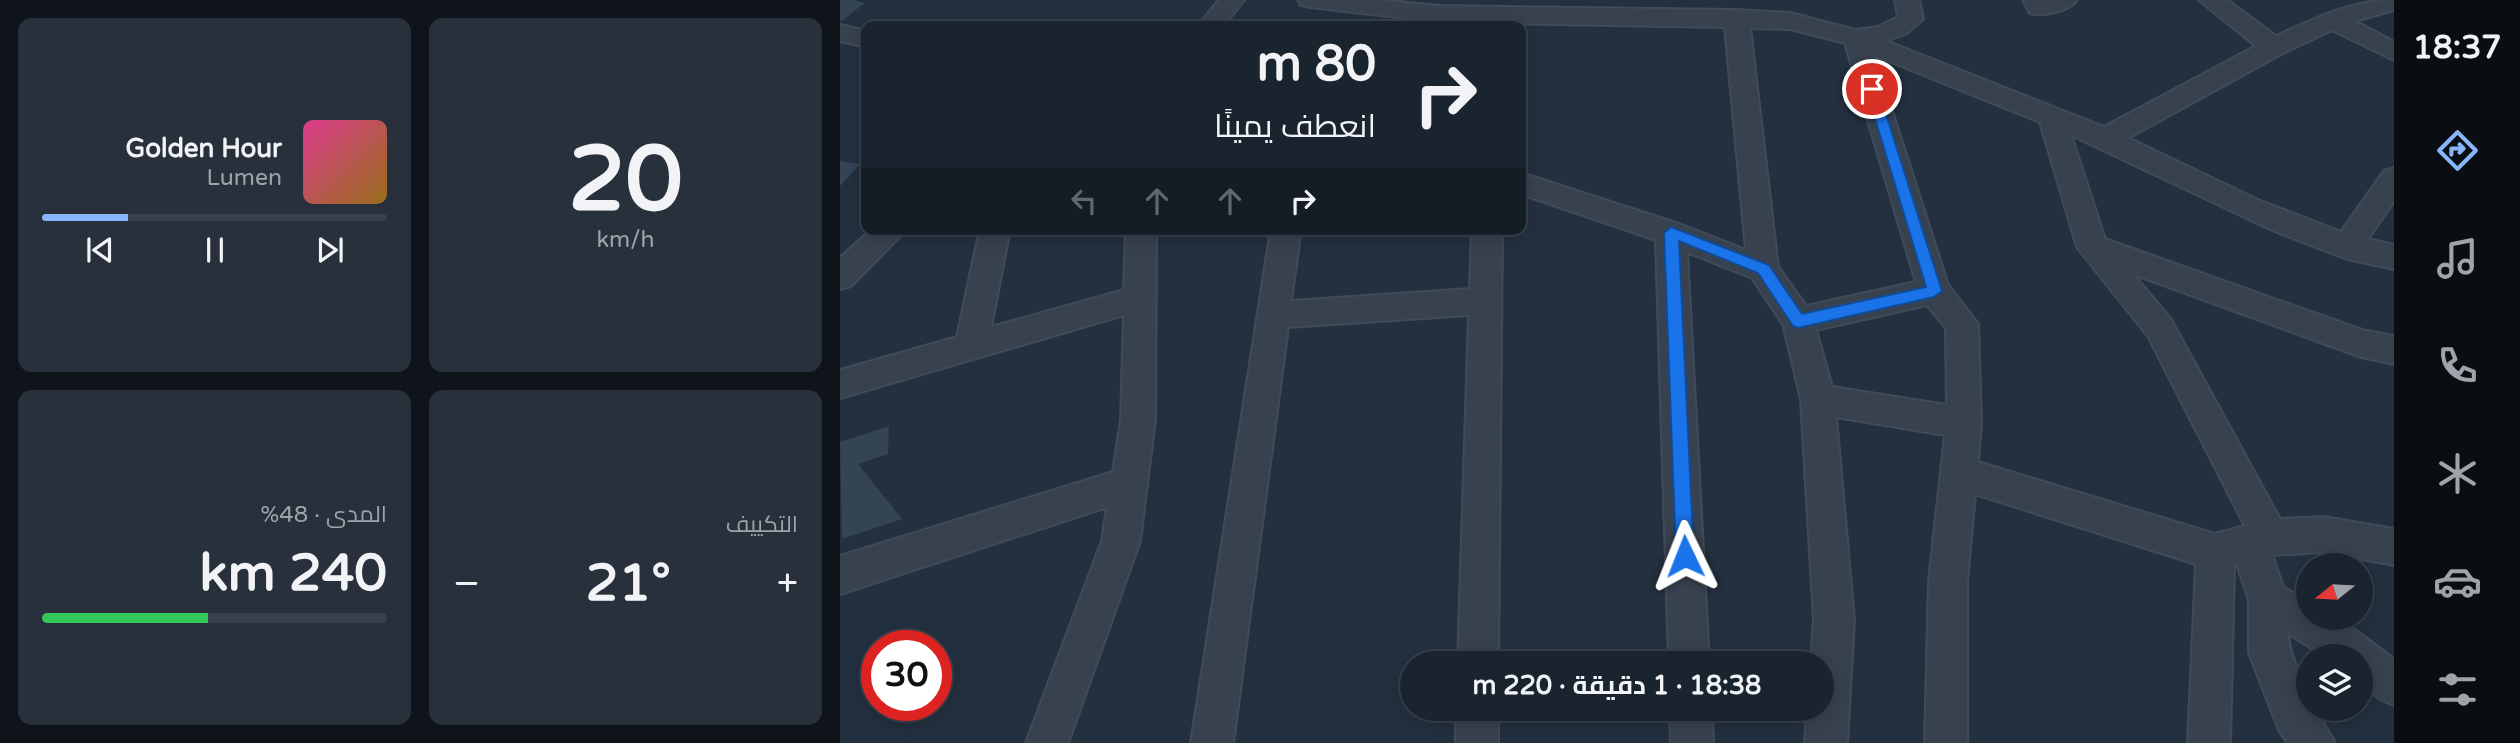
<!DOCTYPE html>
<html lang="ar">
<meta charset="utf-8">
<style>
body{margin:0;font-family:"Varela Round",Cairo,sans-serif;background:#27303b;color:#f1f3f6;direction:rtl;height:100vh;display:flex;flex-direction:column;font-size:26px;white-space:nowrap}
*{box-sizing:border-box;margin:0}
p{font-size:23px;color:#9fa4aa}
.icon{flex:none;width:38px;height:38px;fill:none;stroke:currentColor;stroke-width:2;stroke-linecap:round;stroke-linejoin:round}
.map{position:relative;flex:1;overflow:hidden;direction:ltr}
.sheet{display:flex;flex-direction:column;gap:18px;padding:18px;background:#0e141a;width:840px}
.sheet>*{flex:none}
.top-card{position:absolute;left:21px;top:21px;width:665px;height:214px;border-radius:14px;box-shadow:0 4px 18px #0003,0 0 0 2px #38414b;direction:rtl;background:#1a242f;color:#f1f3f6;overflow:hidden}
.needle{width:46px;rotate:252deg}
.buttons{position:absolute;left:1456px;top:553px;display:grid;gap:14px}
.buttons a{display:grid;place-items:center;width:77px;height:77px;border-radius:50%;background:#1a242f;box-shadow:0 4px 18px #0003,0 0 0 2px #38414b;font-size:35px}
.speed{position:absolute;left:21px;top:630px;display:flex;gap:14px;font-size:35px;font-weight:700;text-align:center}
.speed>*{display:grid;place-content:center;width:91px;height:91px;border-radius:50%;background:#1a242f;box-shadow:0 4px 18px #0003,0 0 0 2px #38414b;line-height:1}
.speed .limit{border:10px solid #d22;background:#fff;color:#111}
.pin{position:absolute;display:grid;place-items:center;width:60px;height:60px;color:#fff;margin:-30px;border:4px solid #fff;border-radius:50%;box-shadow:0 2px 7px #0007}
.me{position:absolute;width:77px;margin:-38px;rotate:358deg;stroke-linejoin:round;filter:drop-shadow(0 0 5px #0008)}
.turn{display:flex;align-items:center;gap:24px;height:147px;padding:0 35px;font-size:32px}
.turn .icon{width:91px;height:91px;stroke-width:2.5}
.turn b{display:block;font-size:49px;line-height:60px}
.lanes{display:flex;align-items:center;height:66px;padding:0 35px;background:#0003;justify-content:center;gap:35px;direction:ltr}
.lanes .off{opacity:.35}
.big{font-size:52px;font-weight:700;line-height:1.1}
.sheet .widget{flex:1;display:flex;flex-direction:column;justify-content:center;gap:10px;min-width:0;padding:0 24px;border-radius:14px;background:#27303b}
.sheet .dial{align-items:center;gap:0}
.dial b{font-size:91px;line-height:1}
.song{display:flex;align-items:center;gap:21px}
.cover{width:84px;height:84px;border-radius:10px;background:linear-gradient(135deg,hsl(330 70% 55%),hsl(40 70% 35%))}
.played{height:7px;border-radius:4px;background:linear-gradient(90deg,#87b6fb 25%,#38414b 25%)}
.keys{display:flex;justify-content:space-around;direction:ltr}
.heat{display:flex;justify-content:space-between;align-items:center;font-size:38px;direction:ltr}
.charge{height:10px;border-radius:5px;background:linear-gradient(90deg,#34c759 48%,#38414b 0)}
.sheet .tiles{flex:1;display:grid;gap:18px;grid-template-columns:repeat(2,1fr)}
.trip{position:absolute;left:560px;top:651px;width:434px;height:70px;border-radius:35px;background:#1a242f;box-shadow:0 4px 18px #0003,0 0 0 2px #38414b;font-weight:700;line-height:70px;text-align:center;direction:rtl}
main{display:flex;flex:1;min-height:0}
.tab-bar{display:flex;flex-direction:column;width:126px;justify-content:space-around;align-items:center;background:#0a0e13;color:#9fa4aa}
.tab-bar .icon{width:49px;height:49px}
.tab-bar .on{color:#87b6fb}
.tab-bar b{font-size:32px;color:#f1f3f6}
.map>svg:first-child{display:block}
.building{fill:#354455}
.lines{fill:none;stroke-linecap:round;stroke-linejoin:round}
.minor-casing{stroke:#414b58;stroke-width:4}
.minor{fill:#38424f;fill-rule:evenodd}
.route{fill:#1a73e8;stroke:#114b97;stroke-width:2}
</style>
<main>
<nav class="tab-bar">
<b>18:37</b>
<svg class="icon on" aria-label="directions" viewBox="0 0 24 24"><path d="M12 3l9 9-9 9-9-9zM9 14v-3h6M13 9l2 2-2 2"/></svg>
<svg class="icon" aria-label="music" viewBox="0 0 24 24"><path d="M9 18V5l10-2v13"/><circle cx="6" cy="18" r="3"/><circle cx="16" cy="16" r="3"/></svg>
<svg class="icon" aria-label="phone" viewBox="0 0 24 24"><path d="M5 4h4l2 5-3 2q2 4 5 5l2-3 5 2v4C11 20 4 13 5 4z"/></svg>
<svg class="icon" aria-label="climate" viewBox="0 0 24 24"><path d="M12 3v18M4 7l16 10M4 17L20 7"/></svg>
<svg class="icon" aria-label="car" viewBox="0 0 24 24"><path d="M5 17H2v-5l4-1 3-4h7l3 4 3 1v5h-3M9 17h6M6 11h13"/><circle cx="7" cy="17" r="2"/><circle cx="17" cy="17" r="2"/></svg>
<svg class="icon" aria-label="filters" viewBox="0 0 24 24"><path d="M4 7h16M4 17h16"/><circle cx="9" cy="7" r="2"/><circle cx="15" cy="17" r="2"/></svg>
</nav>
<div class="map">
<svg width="1554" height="743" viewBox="0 0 1554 743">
<rect width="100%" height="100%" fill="#23303f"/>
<path class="building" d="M0 0H14L25 3 0 22Z
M0 161 20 164 0 186Z
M49 426 48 454 18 464 62 519 2 539 0 442Z"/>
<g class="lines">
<g class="minor-casing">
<path id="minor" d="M379 0H404L383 26H358Z
M458 0H540L600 6 896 10 950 13 1016 30 1038 27 1058 17 1055 0H1079L1083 19 1067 33 1046 41 1264 127 1416 46 1359 0H1387L1436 36C1474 19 1512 0 1554 0V10L1515 21 1554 42V60L1492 30 1443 53 1288 138 1416 199 1501 232 1544 171 1554 168V201L1528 239 1554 245V269L1507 259 1432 230 1231 135 1265 239 1522 330 1554 336V364L1521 357 1293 274 1330 318 1440 519 1484 517 1554 529V565L1484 552 1432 555 1443 587 1468 601V618H1499L1554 659V705L1540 699 1521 684V656H1484L1448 633C1449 661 1468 683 1468 709H1475L1495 743H1448L1440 732 1409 653V600L1397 564 1394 565 1390 743H1348L1356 564 1135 494 1127 581V743H1085L1089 581 1105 435 996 417 1014 620 1007 743H965L967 709H982V663H971L974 620 961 399 943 324 912 278 847 252 869 663H829L816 240 681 194V173L842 225 906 250 885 27 600 22 470 7 461 5ZM910 28 950 29 1005 43 1076 282 966 306 938 267ZM1034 55 1200 122 1237 247 1308 336 1405 526 1375 534 1138 462 1141 423 1138 324 1108 285ZM1087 305 1106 328 1107 405 992 387 976 330Z
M1183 0H1237C1229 11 1203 17 1190 13Z
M0 25 26 31V47L0 41Z
M32 229H67L11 286 0 289V258Z
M140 229H170L151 327 284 290 286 229H316L315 420 300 541 228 743H186L262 541 267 507 0 594V556L273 472 281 420 284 315 0 398V370L117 337Z
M431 229H461L451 301 630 289 632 229H662L658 663H618L629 315 448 327 393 743H351Z
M616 709H658V743H616Z
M830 709H872L873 743H831Z"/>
</g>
<use href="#minor" class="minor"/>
</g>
<path class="route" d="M1032 84 1038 89 1102 291 1094 297 958 328 953 326 918 273 839 241 854 556 851 562 845 564 838 562 836 556 824 233 831 227 929 265 962 314 1086 287 1026 89Z"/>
</svg>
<div class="buttons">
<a><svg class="needle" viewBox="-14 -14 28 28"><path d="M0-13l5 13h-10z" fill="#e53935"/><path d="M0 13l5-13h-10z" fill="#9fa4aa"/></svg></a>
<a><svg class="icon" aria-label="layers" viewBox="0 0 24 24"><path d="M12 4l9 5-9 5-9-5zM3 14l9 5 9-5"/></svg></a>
</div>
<div class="speed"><div class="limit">30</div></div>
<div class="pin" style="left:1032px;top:89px;background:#d93025"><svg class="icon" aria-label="arrive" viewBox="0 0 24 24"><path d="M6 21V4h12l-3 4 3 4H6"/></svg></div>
<svg class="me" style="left:845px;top:556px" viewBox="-20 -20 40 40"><path d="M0-17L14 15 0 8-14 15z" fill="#1a73e8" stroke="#fff" stroke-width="4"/></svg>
<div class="trip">18:38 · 1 دقيقة · 220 m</div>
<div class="top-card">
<div class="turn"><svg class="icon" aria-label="right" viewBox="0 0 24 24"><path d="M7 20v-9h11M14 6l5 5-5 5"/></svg><div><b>80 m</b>انعطف يمينًا</div></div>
<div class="lanes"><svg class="icon off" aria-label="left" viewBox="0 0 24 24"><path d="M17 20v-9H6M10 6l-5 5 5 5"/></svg><svg class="icon off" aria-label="ahead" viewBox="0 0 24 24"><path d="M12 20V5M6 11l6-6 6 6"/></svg><svg class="icon off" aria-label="ahead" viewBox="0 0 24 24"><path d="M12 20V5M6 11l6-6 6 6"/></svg><svg class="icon" aria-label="right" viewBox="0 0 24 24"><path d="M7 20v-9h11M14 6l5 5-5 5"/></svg></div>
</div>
</div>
<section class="sheet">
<div class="tiles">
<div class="widget dial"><b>20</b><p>km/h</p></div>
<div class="widget">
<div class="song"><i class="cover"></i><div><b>Golden Hour</b><p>Lumen</p></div></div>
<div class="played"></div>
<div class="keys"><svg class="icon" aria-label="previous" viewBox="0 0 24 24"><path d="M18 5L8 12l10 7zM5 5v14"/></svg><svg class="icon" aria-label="pause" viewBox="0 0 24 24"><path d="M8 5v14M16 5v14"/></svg><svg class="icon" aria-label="next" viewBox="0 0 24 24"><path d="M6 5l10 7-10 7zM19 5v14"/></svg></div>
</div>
<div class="widget"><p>التكييف</p>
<div class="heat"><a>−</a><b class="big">21°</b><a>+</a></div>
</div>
<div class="widget"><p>المدى · 48%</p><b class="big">240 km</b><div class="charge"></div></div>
</div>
</section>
</main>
